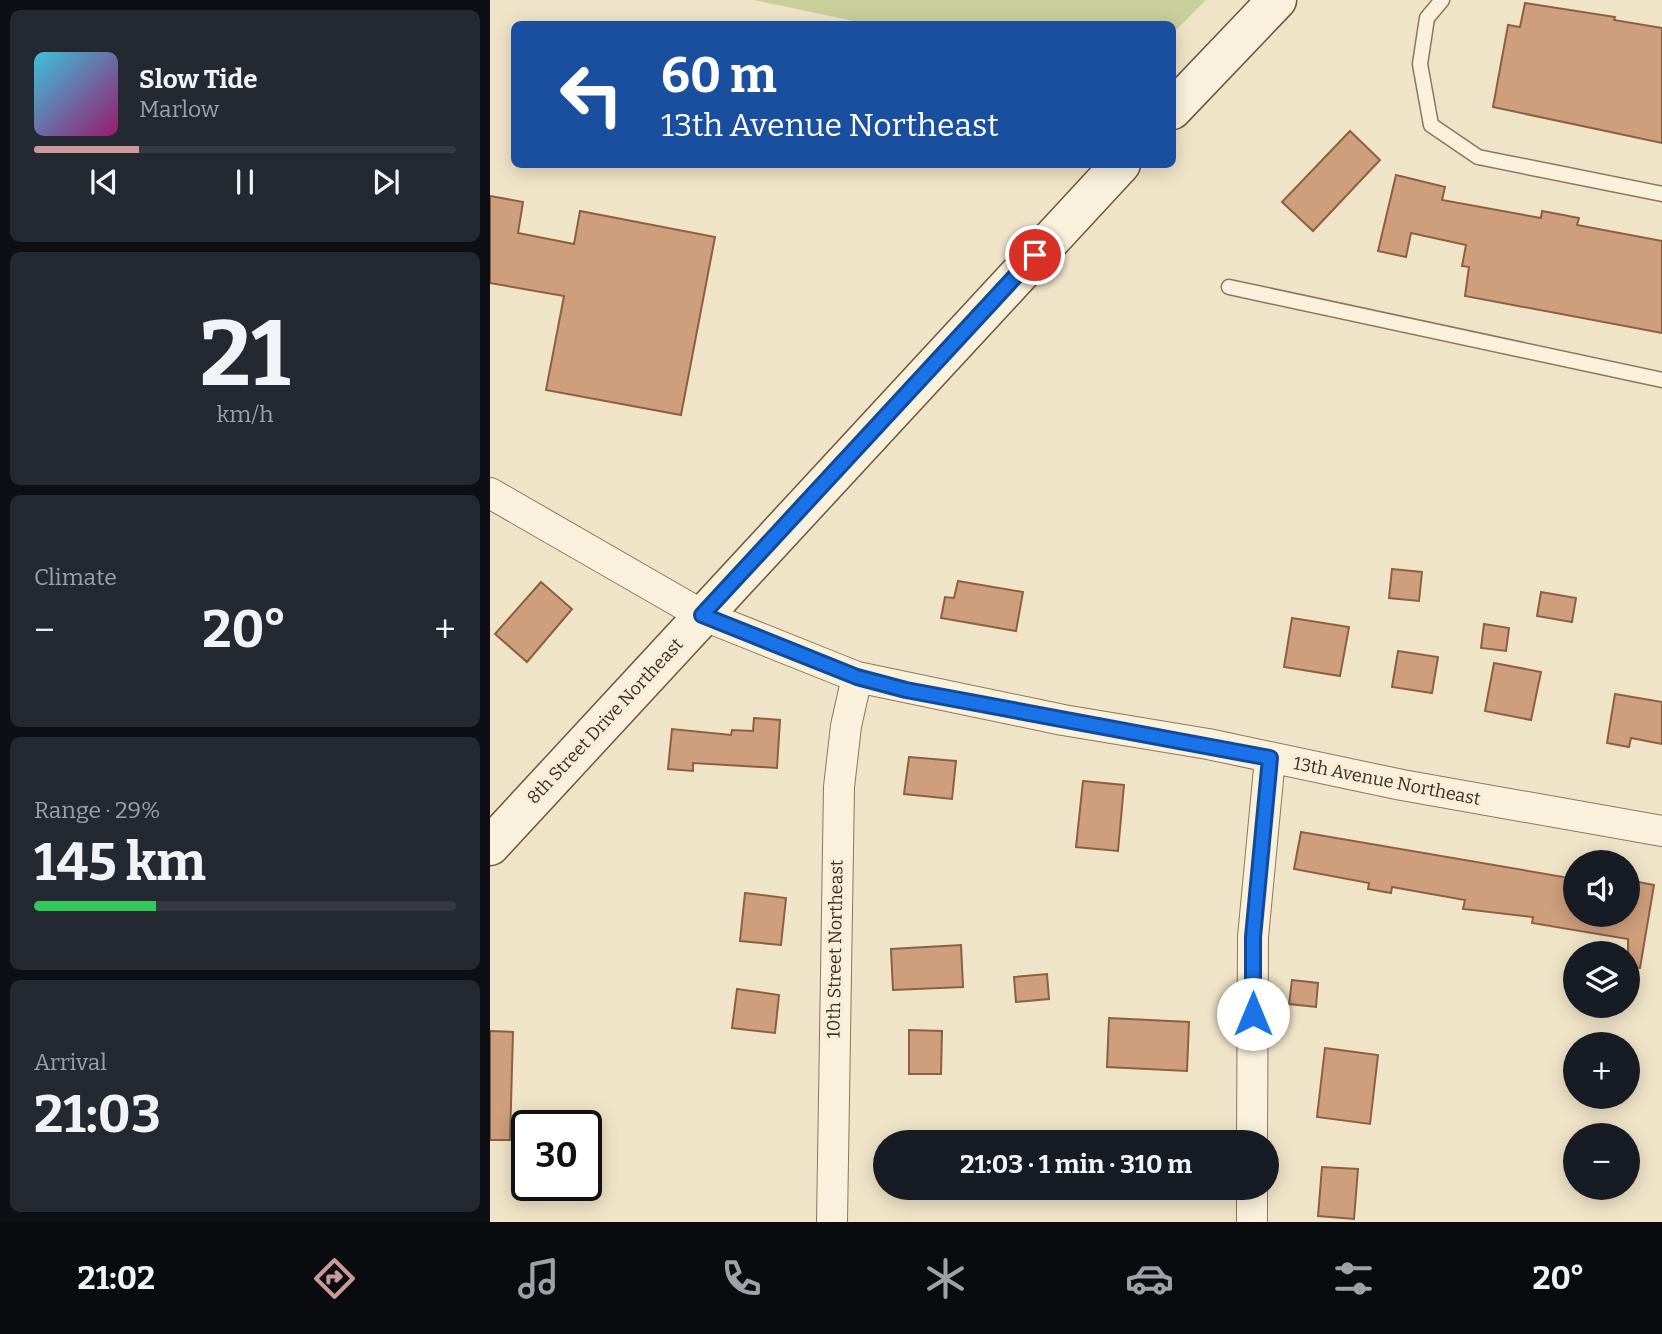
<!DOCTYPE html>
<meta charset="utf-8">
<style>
body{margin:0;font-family:Bitter,serif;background:#242831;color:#f1f3f6;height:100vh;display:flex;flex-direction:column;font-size:26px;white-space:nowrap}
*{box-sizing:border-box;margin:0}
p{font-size:23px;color:#9ea1a6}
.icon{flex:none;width:38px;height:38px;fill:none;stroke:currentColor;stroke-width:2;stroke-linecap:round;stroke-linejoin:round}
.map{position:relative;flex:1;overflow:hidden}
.side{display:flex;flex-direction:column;gap:10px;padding:10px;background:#0d0f14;width:490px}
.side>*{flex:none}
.hud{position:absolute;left:21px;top:21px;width:665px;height:147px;border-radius:10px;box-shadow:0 4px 18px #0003;background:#1a4fa0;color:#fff;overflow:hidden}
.fabs{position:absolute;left:1073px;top:850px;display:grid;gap:14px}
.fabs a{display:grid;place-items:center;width:77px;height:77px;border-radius:50%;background:#171b24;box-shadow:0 4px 18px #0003;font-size:35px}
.speed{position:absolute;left:21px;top:1110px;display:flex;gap:14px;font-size:35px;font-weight:700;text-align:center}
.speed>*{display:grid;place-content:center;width:91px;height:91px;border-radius:50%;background:#171b24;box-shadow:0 4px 18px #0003;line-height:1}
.speed .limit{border:4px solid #111;border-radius:10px;background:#fff;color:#111}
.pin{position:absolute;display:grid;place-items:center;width:60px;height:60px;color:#fff;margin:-30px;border:4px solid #fff;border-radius:50%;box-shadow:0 2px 7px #0007}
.me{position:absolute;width:77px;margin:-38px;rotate:0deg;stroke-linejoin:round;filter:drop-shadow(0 0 5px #0008)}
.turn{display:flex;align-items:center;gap:24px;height:147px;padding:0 35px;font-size:32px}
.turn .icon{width:91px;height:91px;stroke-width:2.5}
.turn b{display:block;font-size:49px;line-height:60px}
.big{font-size:52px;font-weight:700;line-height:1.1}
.side .tile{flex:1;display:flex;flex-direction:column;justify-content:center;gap:10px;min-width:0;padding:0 24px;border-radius:10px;background:#242831}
.side .dial{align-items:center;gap:0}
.dial b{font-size:91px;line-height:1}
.song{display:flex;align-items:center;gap:21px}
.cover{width:84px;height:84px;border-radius:10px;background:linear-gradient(135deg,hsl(190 70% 55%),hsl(320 70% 35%))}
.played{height:7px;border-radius:4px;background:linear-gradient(90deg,#cc999b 25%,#363941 25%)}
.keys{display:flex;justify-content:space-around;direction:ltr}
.heat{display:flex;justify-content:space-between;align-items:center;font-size:38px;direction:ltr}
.charge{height:10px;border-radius:5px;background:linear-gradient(90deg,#34c759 29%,#363941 0)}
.trip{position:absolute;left:383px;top:1130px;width:406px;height:70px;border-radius:35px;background:#171b24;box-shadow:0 4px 18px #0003;font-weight:700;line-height:70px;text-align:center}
.menu{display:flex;height:112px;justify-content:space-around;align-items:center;background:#090b0e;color:#9ea1a6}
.menu .icon{width:49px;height:49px}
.menu .current{color:#cc999b}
.menu b{font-size:32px;color:#f1f3f6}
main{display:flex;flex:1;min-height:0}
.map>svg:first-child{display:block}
.green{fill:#c9cf9b}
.building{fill:#cf9f7d;stroke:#8d5f41;stroke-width:2}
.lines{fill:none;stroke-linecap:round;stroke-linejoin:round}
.lane-casing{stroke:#8d765c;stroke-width:17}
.street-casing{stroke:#8d765c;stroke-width:32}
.secondary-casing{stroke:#6f573f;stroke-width:41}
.lane{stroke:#faf1dc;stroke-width:14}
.street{stroke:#faf1dc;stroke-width:30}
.secondary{stroke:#faf1dc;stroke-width:38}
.route-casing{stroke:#114b97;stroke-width:18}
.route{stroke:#1a73e8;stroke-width:12}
.labels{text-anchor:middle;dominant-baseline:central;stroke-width:7;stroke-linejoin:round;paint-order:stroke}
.street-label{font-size:18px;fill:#3d2e20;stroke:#f7eed8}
</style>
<main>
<section class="side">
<div class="tile">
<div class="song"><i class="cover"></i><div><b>Slow Tide</b><p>Marlow</p></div></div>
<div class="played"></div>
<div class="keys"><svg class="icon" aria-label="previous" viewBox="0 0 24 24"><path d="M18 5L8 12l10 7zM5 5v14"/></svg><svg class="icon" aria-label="pause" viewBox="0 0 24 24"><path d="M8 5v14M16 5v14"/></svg><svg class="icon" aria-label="next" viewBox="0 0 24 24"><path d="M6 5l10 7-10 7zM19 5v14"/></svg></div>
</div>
<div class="tile dial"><b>21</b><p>km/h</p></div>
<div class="tile"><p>Climate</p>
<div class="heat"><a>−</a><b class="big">20°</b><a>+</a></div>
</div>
<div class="tile"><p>Range · 29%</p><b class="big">145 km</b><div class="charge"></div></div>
<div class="tile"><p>Arrival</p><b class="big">21:03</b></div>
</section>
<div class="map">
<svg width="1172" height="1222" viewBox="0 0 1172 1222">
<rect width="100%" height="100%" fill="#f0e4c8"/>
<path class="green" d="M264 0H716L683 33 682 24H378Z"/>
<path class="building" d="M1035 3 1125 17 1124 20 1172 28V143L1003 107 1018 25 1030 27Z
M860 131 890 160 823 231 792 202Z
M906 175 955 187 952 200 1051 218 1052 211 1089 218 1087 225 1172 241V333L975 296 979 267 972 266 976 245 921 233 916 257 888 251Z
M0 196 33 202 28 233 84 244 90 211 225 237 191 415 56 390 74 296 0 283Z
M902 569 932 572 929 601 899 598Z
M468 581 533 592 526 631 451 618 455 597 464 598Z
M51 582 82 609 37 662 5 634Z
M1051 592 1086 598 1082 622 1047 616Z
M802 618 859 627 850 676 794 667Z
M994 624 1019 628 1016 651 991 648Z
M908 651 948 657 942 693 902 687Z
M1004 663 1051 672 1041 720 995 711Z
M1125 694 1172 702V744L1141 738 1139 747 1117 743Z
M264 718 290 720 287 768 203 763V771L178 769 182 729 241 735 242 730 263 731Z
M419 757 466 761 462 799 414 794Z
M593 781 634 785 628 851 586 847Z
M811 832 1085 879V915H1138V880L1164 885 1150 968 1138 967V939L1042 923 1043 917 973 909 975 900 902 887 901 893 878 889 879 883 804 869Z
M255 893 296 898 291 945 250 941Z
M471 945 473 987 403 990 401 949Z
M557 974 559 999 526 1002 524 977Z
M802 980 828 983 826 1007 799 1004Z
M247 989 289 995 285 1033 242 1028Z
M619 1018 699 1022 697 1071 617 1067Z
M419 1030 452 1031 451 1074H419Z
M0 1031 23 1032 20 1140H0Z
M835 1048 888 1055 880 1124 827 1117Z
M832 1167 868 1169 864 1219 828 1216Z"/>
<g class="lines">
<g class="lane-casing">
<path id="lane" d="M952 0 937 18 930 64 941 125 988 157 1172 194
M739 287 1172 380"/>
</g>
<g class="street-casing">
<path id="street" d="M0 493 212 615 367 677 573 720 718 744 912 785 1172 831
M762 1143 763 937 780 758
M342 1222 349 787 356 726 367 677
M762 1222V1188"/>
</g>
<g class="secondary-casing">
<path id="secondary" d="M682 110 787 0
M0 846 631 164"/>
</g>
<use href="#lane" class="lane"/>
<use href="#street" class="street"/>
<use href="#secondary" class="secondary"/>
</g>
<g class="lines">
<g class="route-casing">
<path id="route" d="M545 255 212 615 367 677 416 690 780 758 763 937V1014"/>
</g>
<use href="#route" class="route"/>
</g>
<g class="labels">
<g class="street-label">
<text transform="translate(115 721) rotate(-47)">8th Street Drive Northeast</text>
<text transform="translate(897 781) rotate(11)">13th Avenue Northeast</text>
<text transform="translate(345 949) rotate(-89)">10th Street Northeast</text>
</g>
</g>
</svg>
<div class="fabs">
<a><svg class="icon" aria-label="sound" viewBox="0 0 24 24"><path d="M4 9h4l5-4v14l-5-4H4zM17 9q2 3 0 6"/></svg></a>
<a><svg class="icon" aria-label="layers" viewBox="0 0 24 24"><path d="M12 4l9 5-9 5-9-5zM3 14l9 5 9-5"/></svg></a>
<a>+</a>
<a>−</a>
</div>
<div class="speed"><div class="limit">30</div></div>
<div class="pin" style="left:545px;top:255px;background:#d93025"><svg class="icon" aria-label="arrive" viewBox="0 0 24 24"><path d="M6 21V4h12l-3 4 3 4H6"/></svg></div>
<svg class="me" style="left:763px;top:1014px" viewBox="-20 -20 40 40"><circle r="19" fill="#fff"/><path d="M0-13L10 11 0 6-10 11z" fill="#1a73e8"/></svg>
<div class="trip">21:03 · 1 min · 310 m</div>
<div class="hud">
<div class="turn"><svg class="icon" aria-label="left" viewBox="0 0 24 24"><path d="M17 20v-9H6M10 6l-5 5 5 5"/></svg><div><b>60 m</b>13th Avenue Northeast</div></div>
</div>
</div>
</main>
<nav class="menu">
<b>21:02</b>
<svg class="icon current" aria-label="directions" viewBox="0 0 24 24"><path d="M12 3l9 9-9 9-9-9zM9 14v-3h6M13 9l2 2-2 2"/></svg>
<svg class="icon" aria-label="music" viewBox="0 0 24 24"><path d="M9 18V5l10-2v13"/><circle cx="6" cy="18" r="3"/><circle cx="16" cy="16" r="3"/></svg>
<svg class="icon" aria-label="phone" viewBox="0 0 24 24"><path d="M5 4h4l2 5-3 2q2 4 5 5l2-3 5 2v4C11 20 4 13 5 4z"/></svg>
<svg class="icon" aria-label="climate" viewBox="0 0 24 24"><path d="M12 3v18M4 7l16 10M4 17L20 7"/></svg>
<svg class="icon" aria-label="car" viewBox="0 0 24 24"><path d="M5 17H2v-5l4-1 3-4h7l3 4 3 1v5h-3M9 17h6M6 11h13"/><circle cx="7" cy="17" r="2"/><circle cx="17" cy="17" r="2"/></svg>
<svg class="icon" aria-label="filters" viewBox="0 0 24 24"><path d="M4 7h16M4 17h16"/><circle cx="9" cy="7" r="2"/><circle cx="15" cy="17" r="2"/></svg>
<b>20°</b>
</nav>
